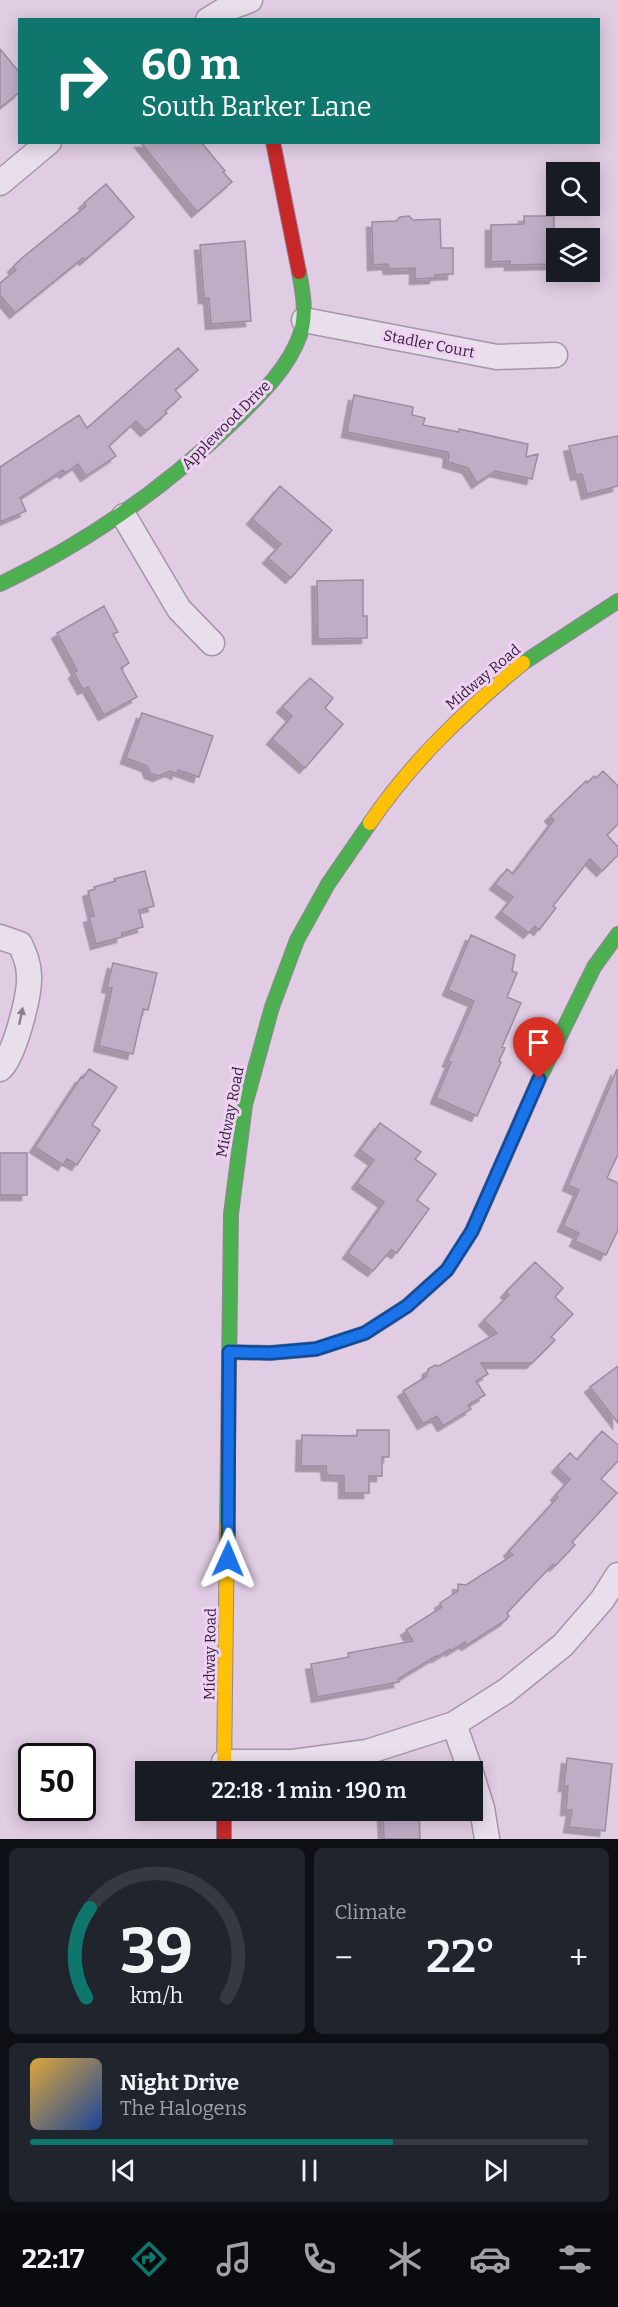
<!DOCTYPE html>
<meta charset="utf-8">
<style>
body{margin:0;font-family:Bitter,serif;background:#20242c;color:#f1f3f6;height:100vh;display:flex;flex-direction:column;font-size:22px;white-space:nowrap}
*{box-sizing:border-box;margin:0}
p{font-size:20px;color:#9ea1a6}
.icon{flex:none;width:33px;height:33px;fill:none;stroke:currentColor;stroke-width:2;stroke-linecap:round;stroke-linejoin:round}
.map{position:relative;height:1839px;overflow:hidden}
.details{display:flex;flex-direction:column;gap:9px;padding:9px;background:#0d0f14;flex:1}
.details>*{flex:none}
.banner{position:absolute;left:18px;top:18px;width:582px;height:126px;border-radius:0px;box-shadow:0 3px 15px #0003;background:#0f766e;color:#fff;overflow:hidden}
.tools{position:absolute;left:546px;top:162px;display:grid;gap:12px}
.tools a{display:grid;place-items:center;width:54px;height:54px;border-radius:0px;background:#171b24;box-shadow:0 3px 15px #0003;font-size:30px}
.speed{position:absolute;left:18px;top:1743px;display:flex;gap:12px;font-size:30px;font-weight:700;text-align:center}
.speed>*{display:grid;place-content:center;width:78px;height:78px;border-radius:50%;background:#171b24;box-shadow:0 3px 15px #0003;line-height:1}
.speed .limit{border:3px solid #111;border-radius:9px;background:#fff;color:#111}
.pin{position:absolute;display:grid;place-items:center;width:51px;height:51px;color:#fff;margin:-62px -26px;border-radius:50% 50% 50% 0;rotate:-45deg;box-shadow:0 0 6px #0007}
.pin .icon{rotate:45deg}
.me{position:absolute;width:66px;margin:-33px;rotate:1deg;stroke-linejoin:round;filter:drop-shadow(0 0 4px #0008)}
.turn{display:flex;align-items:center;gap:21px;height:126px;padding:0 24px;font-size:27px}
.turn .icon{width:78px;height:78px;stroke-width:2.5}
.turn b{display:block;font-size:42px;line-height:51px}
.big{font-size:45px;font-weight:600;line-height:1.1}
.details .tile{flex:1;display:flex;flex-direction:column;justify-content:center;gap:9px;min-width:0;padding:0 21px;border-radius:9px;background:#20242c}
.details .dial{align-items:center;gap:0}
.dial svg{height:156px;overflow:visible;fill:none;stroke:#363941;stroke-width:7;stroke-linecap:round;text-anchor:middle}
.dial text{fill:#f1f3f6;stroke:none}
.song{display:flex;align-items:center;gap:18px}
.cover{width:72px;height:72px;border-radius:9px;background:linear-gradient(135deg,hsl(40 70% 55%),hsl(220 70% 35%))}
.played{height:6px;border-radius:3px;background:linear-gradient(90deg,#0f766e 65%,#363941 65%)}
.keys{display:flex;justify-content:space-around;direction:ltr}
.heat{display:flex;justify-content:space-between;align-items:center;font-size:33px;direction:ltr}
.details .tiles{flex:1;display:grid;gap:9px;grid-template-columns:1fr 1fr}
.tile:last-child{grid-column:span 2}
.trip{position:absolute;left:135px;top:1761px;width:348px;height:60px;border-radius:0px;background:#171b24;box-shadow:0 3px 15px #0003;font-weight:600;line-height:60px;text-align:center}
.tabs{display:flex;height:96px;justify-content:space-around;align-items:center;background:#090b0e;color:#9ea1a6}
.tabs .icon{width:42px;height:42px}
.tabs .active{color:#0f766e}
.tabs b{font-size:27px;color:#f1f3f6}
.map>svg:first-child{display:block}
.building{fill:#bfadc6;stroke:#9c8ca3;stroke-width:1.5;filter:url(#shadow)}
.lines{fill:none;stroke-linecap:round;stroke-linejoin:round}
.street-casing{stroke:#a496a8;stroke-width:27}
.fast-casing{stroke:#948598;stroke-width:16}
.slow-casing{stroke:#948598;stroke-width:16}
.jam-casing{stroke:#948598;stroke-width:16}
.street{stroke:#e9deeb;stroke-width:24}
.fast{stroke:#4caf50;stroke-width:14}
.slow{stroke:#ffc107;stroke-width:14}
.jam{stroke:#c62828;stroke-width:14}
.oneway{fill:#8c7e90}
.route-casing{stroke:#114b97;stroke-width:15}
.route{stroke:#1a73e8;stroke-width:10}
.labels{text-anchor:middle;dominant-baseline:central;stroke-width:6;stroke-linejoin:round;paint-order:stroke}
.street-label{font-size:15px;fill:#2e1e36;stroke:#f0d2f4}
</style>
<div class="map">
<svg width="618" height="1839" viewBox="0 0 618 1839">
<defs>
<filter id="shadow"><feDropShadow dx="-5.5" dy="5.5" stdDeviation="0" flood-color="#0004"/></filter>
</defs>
<rect width="100%" height="100%" fill="#e0cce3"/>
<path class="building" d="M0 49 20 73V92L0 108Z
M140 142H201L225 171 223 172 232 182 197 212Z
M106 184 134 217 85 260 83 258 15 313 0 295V283L16 270 13 267 22 258 86 206 84 203Z
M409 216 413 220 440 219 441 248H453V274L435 275V278L415 279V268L389 269 388 264 373 265 372 222 396 221 400 217Z
M524 216H554V232H556V261H554V264L510 265V261L491 262V225L524 224Z
M245 241 251 321 211 324 209 298H204L200 245Z
M178 348 198 370 175 390 181 397 165 411 167 413 146 431 136 421 109 446 116 456 86 476 78 464 65 473 63 470 20 498 26 511 0 522V467L79 415 87 428Z
M354 395 413 407 412 415 425 418 423 425 459 432V429L528 444 526 457 538 454 532 479 495 471 477 483 468 468 448 462 449 454 447 452 347 432Z
M618 436V486L587 494 582 474 576 475 569 446Z
M280 486 332 530 291 578 268 558 281 544 252 519Z
M363 580V616H367V638L318 639 317 581Z
M104 606 118 632 113 634 129 663 121 668 137 697 104 715 88 687 83 689 74 673 77 670 57 633Z
M310 678 333 698 325 708 343 724 305 768 272 739 292 716 282 707Z
M142 713 213 736 199 777 178 770 177 774 170 771 158 776 150 773 147 766 126 758Z
M603 771 618 786V824L607 835 618 847V855L602 871 590 859 553 906 556 908 539 930 535 926 529 933 501 912 513 897 495 884 507 869 513 874 554 820 550 816 586 781 587 783 594 776 596 778Z
M145 871 154 906 139 910 143 927 122 933V937L96 944 89 917 94 916 88 891 95 889 94 887 115 881 114 879Z
M471 935 515 955 512 971 517 973 507 997 521 1003 502 1047 505 1048 499 1061 501 1062 477 1116 436 1098 451 1062 448 1061 474 1001 448 990Z
M113 963 157 973 148 1010 143 1009 133 1054 99 1046 112 988 107 987Z
M89 1069 117 1087 92 1125 100 1130 77 1165 67 1159 63 1165 35 1147 81 1077 83 1078Z
M617 1069 618 1154 607 1178 618 1183V1230L606 1255 575 1241 579 1233 563 1226 579 1190 568 1185Z
M380 1123 421 1152 415 1159 436 1174 417 1200 429 1209 397 1253 391 1250 373 1271 348 1253 384 1202 357 1183 374 1160 360 1150Z
M0 1153H27V1195H0Z
M535 1262 563 1288 555 1297 573 1314 551 1337 555 1340 532 1363H481L488 1374 476 1381 485 1395 468 1405 471 1409 443 1426 437 1416 423 1424 403 1391 427 1376 428 1369 435 1365 439 1366 497 1333 484 1320 509 1295 506 1292Z
M618 1366V1423L590 1387Z
M357 1430H389V1457H382V1476H369V1493H344V1476L327 1475 326 1466H301L302 1435 357 1436Z
M602 1431 618 1445V1461L601 1479 617 1493 572 1542 575 1545 555 1566 553 1564 507 1613 509 1616 506 1620 467 1645 465 1642 451 1651 450 1649 437 1657 436 1656 398 1679 399 1682 317 1697 311 1664 349 1657 348 1653 413 1641 406 1630 442 1607 440 1603 458 1591V1584L466 1585 513 1555 509 1551 558 1497 556 1495 570 1479 557 1467 570 1453 577 1460Z
M567 1758 612 1764 605 1831 569 1827 572 1810H566L568 1786H564Z
M383 1810H419L420 1839H384Z"/>
<g class="lines">
<g class="street-casing">
<path id="street" d="M208 20 226 9 250 0
M0 183 49 142
M304 320 497 357 555 355
M124 516 179 609 212 643
M0 937 20 944C25 955 29 964 29 976 30 995 14 1058 0 1069
M454 1724 471 1772
M224 1762H293L367 1752 454 1724 506 1691 563 1645 602 1600 618 1575
M472 1776 482 1808 487 1839"/>
</g>
<g class="fast-casing">
<path id="fast" d="M0 584C88 542 164 489 234 421 259 396 288 369 300 335 307 314 303 293 299 272
M523 663 618 601
M229 1352 270 1353 316 1349 365 1333 407 1306 447 1270 472 1231 539 1079 594 967 618 934
M227 1525 231 1214 245 1105 272 1007 297 940 328 884 370 823"/>
</g>
<g class="slow-casing">
<path id="slow" d="M370 823C412 761 465 711 523 663
M224 1772 227 1525"/>
</g>
<g class="jam-casing">
<path id="jam" d="M273 142 299 272
M224 1810V1839"/>
</g>
<use href="#street" class="street"/>
<use href="#fast" class="fast"/>
<use href="#slow" class="slow"/>
<use href="#jam" class="jam"/>
</g>
<defs><path id="oneway-solid" d="M-6-.8H1V-3.2L6.5 0L1 3.2V.8H-6Z" transform="scale(1.5)"/></defs>
<use class="oneway" href="#oneway-solid" transform="translate(21 1016) rotate(-78)"/>
<g class="lines">
<g class="route-casing">
<path id="route" d="M228 1559 229 1352 270 1353 316 1349 365 1333 407 1306 447 1270 472 1231 539 1079"/>
</g>
<use href="#route" class="route"/>
</g>
<g class="labels">
<g class="street-label">
<text transform="translate(429 344) rotate(11)">Stadler Court</text>
<text transform="translate(226 425) rotate(-45)">Applewood Drive</text>
<text transform="translate(483 677) rotate(-40)">Midway Road</text>
<text transform="translate(230 1112) rotate(-79)">Midway Road</text>
<text transform="translate(210 1654) rotate(-89)">Midway Road</text>
</g>
</g>
</svg>
<div class="tools">
<a><svg class="icon" aria-label="search" viewBox="0 0 24 24"><circle cx="10" cy="10" r="6"/><path d="M15 15l6 6"/></svg></a>
<a><svg class="icon" aria-label="layers" viewBox="0 0 24 24"><path d="M12 4l9 5-9 5-9-5zM3 14l9 5 9-5"/></svg></a>
</div>
<div class="speed"><div class="limit">50</div></div>
<div class="pin" style="left:539px;top:1079px;background:#d93025"><svg class="icon" aria-label="arrive" viewBox="0 0 24 24"><path d="M6 21V4h12l-3 4 3 4H6"/></svg></div>
<svg class="me" style="left:228px;top:1559px" viewBox="-20 -20 40 40"><path d="M0-17L14 15 0 8-14 15z" fill="#1a73e8" stroke="#fff" stroke-width="4"/></svg>
<div class="trip">22:18 · 1 min · 190 m</div>
<div class="banner">
<div class="turn"><svg class="icon" aria-label="right" viewBox="0 0 24 24"><path d="M7 20v-9h11M14 6l5 5-5 5"/></svg><div><b>60 m</b>South Barker Lane</div></div>
</div>
</div>
<section class="details">
<div class="tiles">
<div class="tile dial"><svg viewBox="0 0 100 80">
<path d="M14 69A42 42 0 1 1 86 69"/>
<path d="M14 69A42 42 0 0 1 16 23" stroke="#0f766e"/>
<text x="50" y="56" font-size="32" font-weight="700">39</text>
<text x="50" y="72" font-size="11">km/h</text>
</svg></div>
<div class="tile"><p>Climate</p>
<div class="heat"><a>−</a><b class="big">22°</b><a>+</a></div>
</div>
<div class="tile">
<div class="song"><i class="cover"></i><div><b>Night Drive</b><p>The Halogens</p></div></div>
<div class="played"></div>
<div class="keys"><svg class="icon" aria-label="previous" viewBox="0 0 24 24"><path d="M18 5L8 12l10 7zM5 5v14"/></svg><svg class="icon" aria-label="pause" viewBox="0 0 24 24"><path d="M8 5v14M16 5v14"/></svg><svg class="icon" aria-label="next" viewBox="0 0 24 24"><path d="M6 5l10 7-10 7zM19 5v14"/></svg></div>
</div>
</div>
</section>
<nav class="tabs">
<b>22:17</b>
<svg class="icon active" aria-label="directions" viewBox="0 0 24 24"><path d="M12 3l9 9-9 9-9-9zM9 14v-3h6M13 9l2 2-2 2"/></svg>
<svg class="icon" aria-label="music" viewBox="0 0 24 24"><path d="M9 18V5l10-2v13"/><circle cx="6" cy="18" r="3"/><circle cx="16" cy="16" r="3"/></svg>
<svg class="icon" aria-label="phone" viewBox="0 0 24 24"><path d="M5 4h4l2 5-3 2q2 4 5 5l2-3 5 2v4C11 20 4 13 5 4z"/></svg>
<svg class="icon" aria-label="climate" viewBox="0 0 24 24"><path d="M12 3v18M4 7l16 10M4 17L20 7"/></svg>
<svg class="icon" aria-label="car" viewBox="0 0 24 24"><path d="M5 17H2v-5l4-1 3-4h7l3 4 3 1v5h-3M9 17h6M6 11h13"/><circle cx="7" cy="17" r="2"/><circle cx="17" cy="17" r="2"/></svg>
<svg class="icon" aria-label="filters" viewBox="0 0 24 24"><path d="M4 7h16M4 17h16"/><circle cx="9" cy="7" r="2"/><circle cx="15" cy="17" r="2"/></svg>
</nav>
